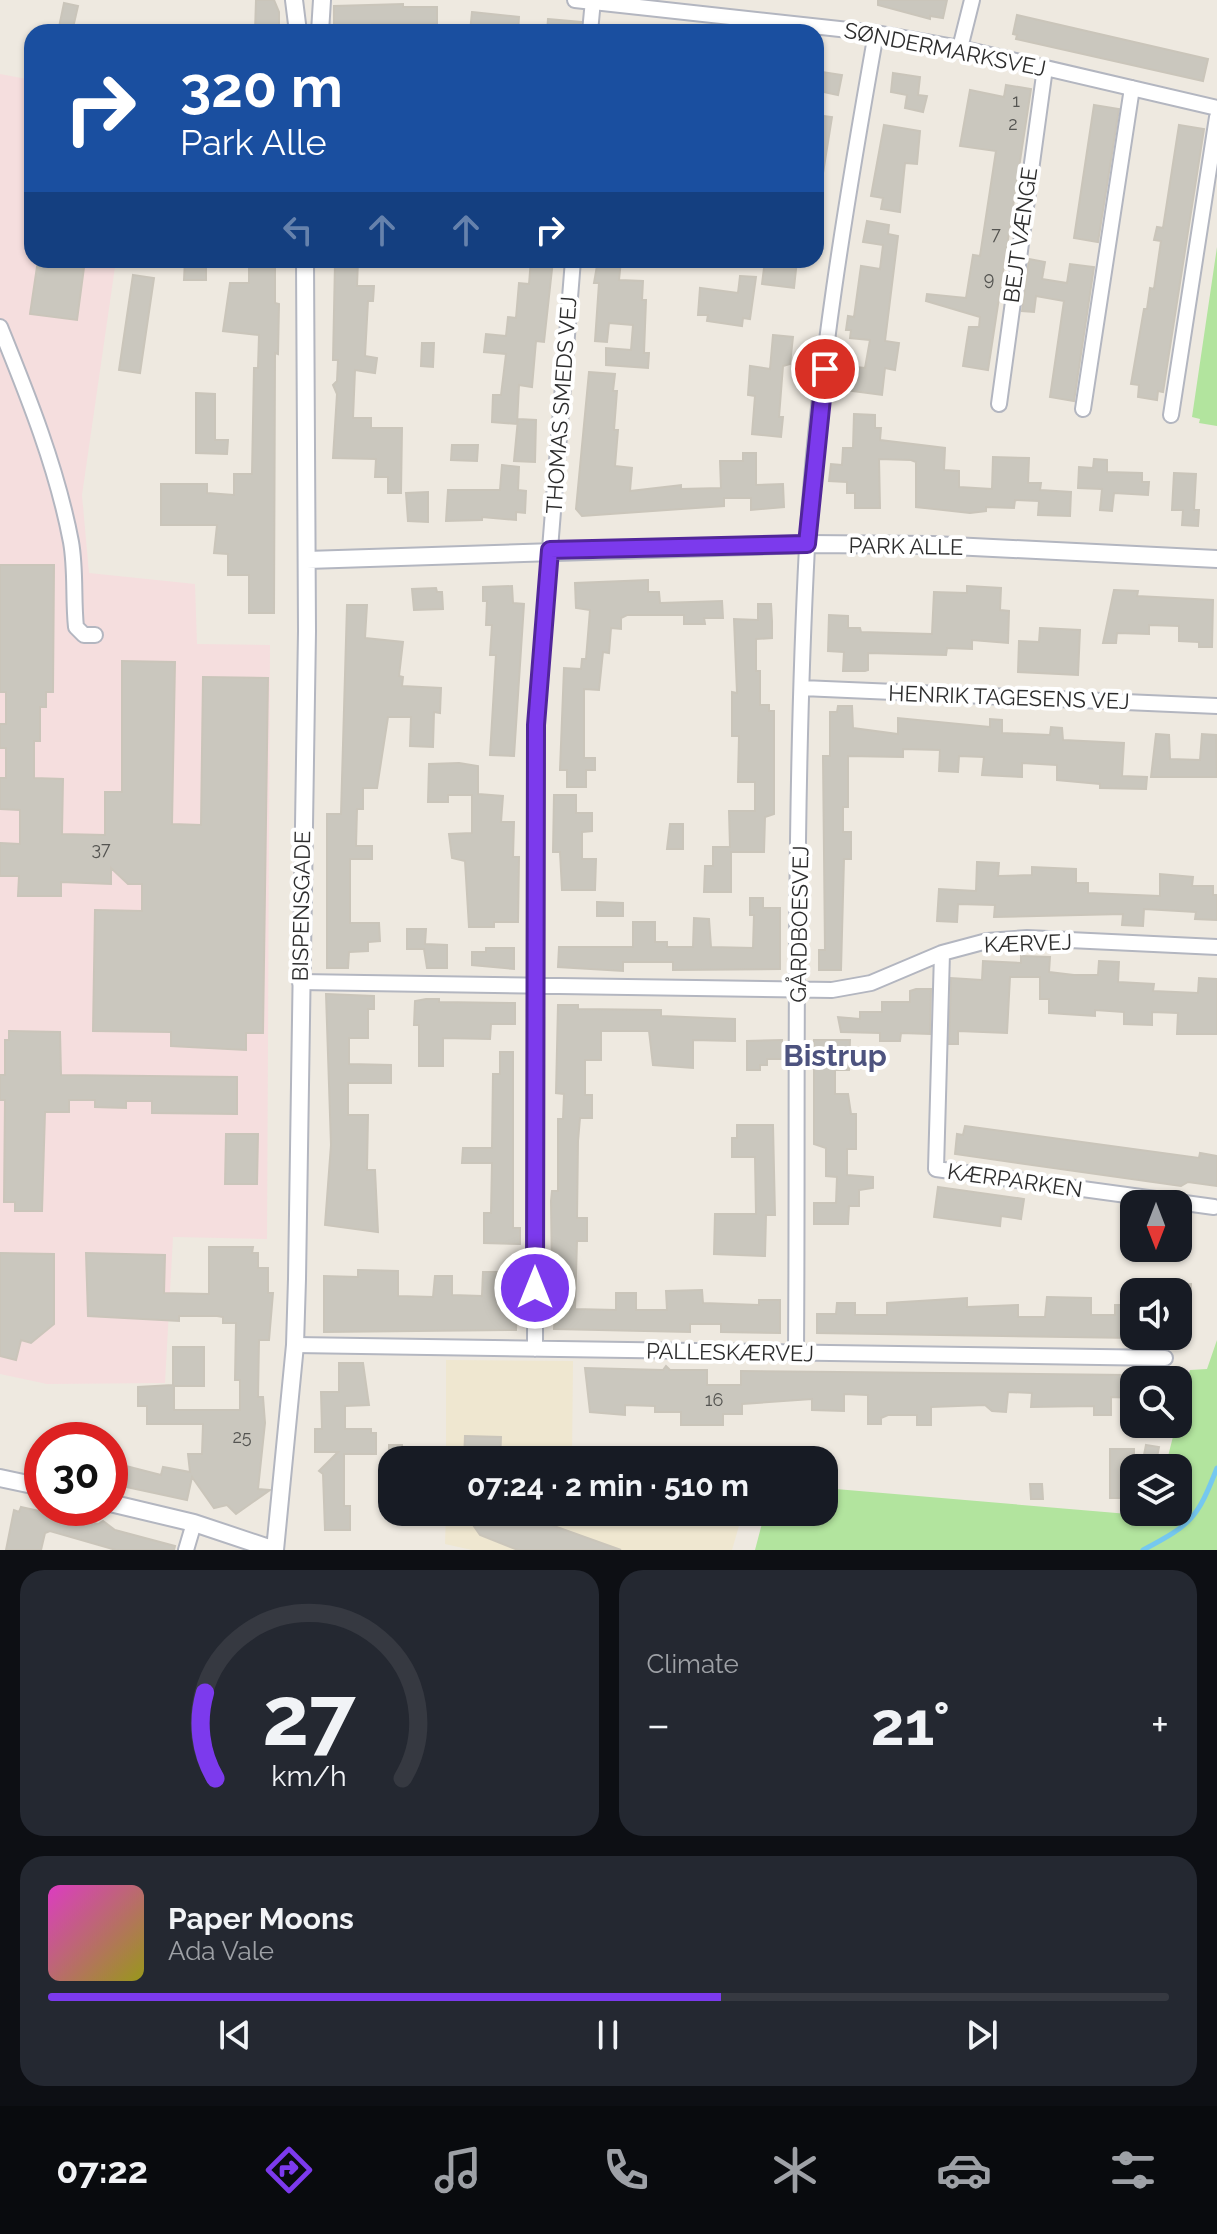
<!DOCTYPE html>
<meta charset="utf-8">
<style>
body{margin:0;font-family:Raleway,sans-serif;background:#242831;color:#f1f3f6;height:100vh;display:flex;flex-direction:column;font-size:30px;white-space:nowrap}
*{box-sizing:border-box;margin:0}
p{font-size:26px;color:#9ea1a6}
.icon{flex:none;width:44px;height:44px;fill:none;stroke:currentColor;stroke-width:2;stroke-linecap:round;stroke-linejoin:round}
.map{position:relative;height:1550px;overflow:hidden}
.drawer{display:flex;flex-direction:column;gap:20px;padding:20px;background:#0d0f14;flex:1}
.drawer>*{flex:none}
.banner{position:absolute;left:24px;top:24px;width:800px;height:244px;border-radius:24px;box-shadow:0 2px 6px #0004;background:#1a4fa0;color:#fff;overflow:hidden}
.needle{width:52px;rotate:180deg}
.tools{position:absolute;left:1120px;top:1190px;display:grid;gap:16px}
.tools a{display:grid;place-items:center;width:72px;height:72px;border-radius:16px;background:#171b24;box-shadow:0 2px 6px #0004;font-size:40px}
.speed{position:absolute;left:24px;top:1422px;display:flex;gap:16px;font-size:40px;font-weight:700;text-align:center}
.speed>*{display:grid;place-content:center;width:104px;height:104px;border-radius:50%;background:#171b24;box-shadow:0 2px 6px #0004;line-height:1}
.speed .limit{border:12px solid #d22;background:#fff;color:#111}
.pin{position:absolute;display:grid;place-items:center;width:68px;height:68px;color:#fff;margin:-34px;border:4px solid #fff;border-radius:50%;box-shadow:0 2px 8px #0007}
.me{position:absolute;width:88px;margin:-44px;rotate:0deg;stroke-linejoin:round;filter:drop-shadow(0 0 6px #0008)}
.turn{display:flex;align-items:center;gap:28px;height:168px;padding:0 24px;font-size:36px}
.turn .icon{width:104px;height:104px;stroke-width:2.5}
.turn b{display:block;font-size:56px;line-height:68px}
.lanes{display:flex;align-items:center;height:76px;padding:0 24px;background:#0003;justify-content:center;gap:40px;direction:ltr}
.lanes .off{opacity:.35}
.big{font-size:60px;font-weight:700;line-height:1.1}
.drawer .card{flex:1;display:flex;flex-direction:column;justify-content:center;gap:12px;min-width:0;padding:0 28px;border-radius:24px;background:#242831}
.drawer .dial{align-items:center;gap:0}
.dial svg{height:208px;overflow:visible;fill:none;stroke:#363941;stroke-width:7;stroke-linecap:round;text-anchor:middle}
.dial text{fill:#f1f3f6;stroke:none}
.song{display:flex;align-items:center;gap:24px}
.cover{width:96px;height:96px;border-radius:12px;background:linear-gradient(135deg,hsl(310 70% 55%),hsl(60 70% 35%))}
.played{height:8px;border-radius:4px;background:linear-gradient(90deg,#7c3aed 60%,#363941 60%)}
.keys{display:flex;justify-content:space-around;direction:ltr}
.heat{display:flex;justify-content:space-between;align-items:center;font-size:44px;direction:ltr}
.drawer .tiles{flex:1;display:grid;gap:20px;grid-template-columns:1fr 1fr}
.card:last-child{grid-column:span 2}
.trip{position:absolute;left:378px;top:1446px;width:460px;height:80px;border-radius:24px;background:#171b24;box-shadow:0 2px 6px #0004;font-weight:700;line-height:80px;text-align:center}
.tabs{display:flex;height:128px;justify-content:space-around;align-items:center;background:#090b0e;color:#9ea1a6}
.tabs .icon{width:56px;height:56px}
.tabs .active{color:#7c3aed}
.tabs b{font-size:36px;color:#f1f3f6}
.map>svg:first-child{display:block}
.education{fill:#efe7d0}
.medical{fill:#f5dede}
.green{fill:#b2e49e}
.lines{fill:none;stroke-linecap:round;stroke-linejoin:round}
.stream{stroke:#75c8ef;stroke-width:5}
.building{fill:#cac7be;stroke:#cac5ba;stroke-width:2}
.minor-casing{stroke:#b3b6c0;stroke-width:18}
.tertiary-casing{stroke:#b3b6c0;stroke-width:20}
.minor{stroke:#fff;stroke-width:14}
.tertiary{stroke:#fff;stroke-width:16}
.route-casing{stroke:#51269a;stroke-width:20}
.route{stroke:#7c3aed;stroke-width:14}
.labels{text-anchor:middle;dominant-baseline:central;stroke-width:8;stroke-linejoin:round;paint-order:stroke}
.number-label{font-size:18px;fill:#545451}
.street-label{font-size:22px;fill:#2d2d2d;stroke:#fff}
.district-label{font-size:30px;font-weight:bold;fill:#4d537f;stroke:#fff}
</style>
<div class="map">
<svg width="1217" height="1550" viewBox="0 0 1217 1550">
<rect width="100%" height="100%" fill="#eee9e0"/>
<path class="education" d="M446 1360 573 1361 572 1460H446Z
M446 1512H743L732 1550H472L445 1544Z"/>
<path class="medical" d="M0 74 32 80V260H116L82 495 89 573 195 584 197 644 270 645 267 1239 173 1237 165 1383 47 1384 0 1374Z"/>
<path class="green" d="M1217 247V426L1199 423 1200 419 1192 417Z
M1217 1340V1550H755L765 1512H824V1488L1152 1516 1153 1512H1178V1468H1165L1190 1370 1207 1369Z"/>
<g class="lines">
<path class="stream" d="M1143 1550C1192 1524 1197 1519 1217 1468"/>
</g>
<path class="building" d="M256 0H274L279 12V32H255Z
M878 0H947L943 18 930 16V19L878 5Z
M64 3 78 6 72 32H58Z
M403 4V7H437V24H372V32L334 28V6Z
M472 12 519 17 518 32H470Z
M1017 15 1208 59 1203 81 1016 39 1017 35 1013 34Z
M548 19 581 22 580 32H547Z
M822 72 842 75 838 95 819 91Z
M893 73 920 77 918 95 927 96 923 112 905 108 907 95 891 92Z
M1006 85 1031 89 988 370 963 366 969 327H979L980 317 926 301 927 294 966 298 973 255 980 256 996 151 960 146 970 90 1004 97Z
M1094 105 1119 109 1098 242 1074 238Z
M816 115 832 117 823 173H816Z
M884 125 920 131 917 164 905 163 900 212 881 209 883 198 871 196Z
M1179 125 1204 129 1163 392 1158 391 1157 400 1138 397 1139 385 1131 384 1144 309H1147L1150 288 1154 289 1161 241 1154 240 1157 227 1163 228Z
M867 221 889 225 888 234 898 236 885 341 899 343 895 370 885 368 882 395 844 390 847 366 865 368 870 340 850 338 851 330H846L848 316 854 317 861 266 880 269 883 245 863 242Z
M1029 259 1045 262 1042 279 1067 283 1070 264 1094 267 1074 401 1050 397 1064 301 1036 296 1034 312 1022 311Z
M38 260H85L77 320 30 314Z
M185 260H206V280H184Z
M249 260H275V303L279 304 278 354 275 353 274 613H249V575H228V554L214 553 217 525H161V484H207V493L234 495V474H252L254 368H258L259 335 223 331 230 283H249Z
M343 260H358L357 286H374L373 301H368L365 356 377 358 375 373 355 370 353 418H371V428H402L401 493H388V477H375L376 459 333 458 337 394 333 385 337 381 338 360H333L335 263H342Z
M531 260H553L544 342 536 341 532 387 519 385 517 424 492 422 493 395H501L506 354 484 352 486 334 506 336 508 317 516 318 519 283 529 284Z
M598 260H621L619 280 643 281 642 300H646L644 353H649L648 368 606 365V348L631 350 633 325 609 323 607 342 595 341 599 283H594Z
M765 260H797L794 288 762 284Z
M133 275 154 278 140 373 119 370Z
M740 276 756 277 750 319 743 318 742 326 707 321 708 315H698L700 288 738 293Z
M773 335 793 337 790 364 783 366 779 417H783L781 437 752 434 755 396 748 395 750 366 770 369Z
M422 343H434L433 367 421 366Z
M589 372 615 374 613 391H617L614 430H618L615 466 632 468 630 491 681 485V489L721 488 720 461H743V453H756V485L783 484 784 507 751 510V498H724V506L582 516 576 509Z
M196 393 215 394V440H228L227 454 196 453Z
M854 414 875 415V428H881L880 440 945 448 944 470 959 471V487L992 489 993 457 1029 458 1028 483H1041L1040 490 1071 492 1070 516 1038 515 1039 501 1015 500 1014 508 986 507V511L970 513 916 507V462L911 460 879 459 880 508H855V493H847V482L829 481 831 464 842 465 843 448H853Z
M518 419 536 420 535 462 514 461Z
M452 445H478L477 461 451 460Z
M1094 459 1107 460V472L1142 473V482H1149L1148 495 1114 493 1112 511 1100 510 1102 489 1078 488 1079 467 1093 468Z
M502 465 519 467 518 490 526 491 525 513 516 512V520L482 517V520L446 521 448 490H500Z
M1174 473 1196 474 1194 510H1199L1198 526 1182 525 1183 510H1172Z
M428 492V522L408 521 406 493Z
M0 565H54L53 692H46V707H40V741H34V778L63 779 62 834 105 835V792H122V661L175 662 172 824 201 825 203 677 268 678 263 1033H246V1050L171 1046V1032L93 1031 95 910 142 911V884H128L111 868V884L61 882V896H18L19 876H0V843L20 844V810L0 809V778H6V748H0V724H6V692H0Z
M648 580V592H659L660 603 722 601 723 618H704L705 624H684V615H627L621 618V629L611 628 609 653 603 652 599 690 584 689V758H595V770H586V787H567V770H560L564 668 581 669 582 659H586L590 610 576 608 575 583Z
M512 586 513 603 524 604 514 756 490 755 496 655H490L492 625H486L487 601H483V587Z
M967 586 1001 588 1000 610 1009 611 1008 643 972 640V649L947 648 946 655 868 653V670L865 671H843L844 652 828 651 829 615 848 616V628H860L861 632 932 634 934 592 967 593Z
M436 588 437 592H442L443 609 414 610 412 589Z
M1114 590 1138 591 1137 596 1213 600 1212 647H1199V642L1179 641V626L1149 625V634L1117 633 1116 643H1103Z
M758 604H771L772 621V638L756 639V671H760V705H769V711H774V814L765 817 764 852H731V892H704L705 866H713V847H730L729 811H755V782H738L739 736H732V692L737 693 734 619 758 620Z
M347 605H367L365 638 403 642 399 676 403 677 402 686 441 688 440 713 434 712 433 747 410 746 411 717H388L377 788H363V809H357L356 846H372V859H350V923H379L380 941 368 942V951L349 952 348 968H327V814H341Z
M1040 628 1080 630 1078 675 1018 672 1019 641 1039 642Z
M838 706H852L853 728 898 734V718L990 727V719L1002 720V733L1050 735 1051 727 1062 728 1063 740 1124 743 1122 776 1147 777 1146 789 1100 788V784L1057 780V765L1022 763V777L982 775 984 757 959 756 958 772 939 771 940 750 903 749V757L848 756V807H843V832H851V859H844L841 970H819V950H825L823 756H830V712H837Z
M1156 734 1169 735 1170 759 1200 760 1202 734 1216 735 1217 777H1151Z
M459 763 478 766V794L503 796 501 822H514L513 857H519L518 922H494V927H469L465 861 452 858 449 834 472 833V795H448V802H428L429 764Z
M554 795H576V813H592V831L582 832V859H596L595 890H562L560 852H553Z
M670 824H683V849H667Z
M977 862 999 863 998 876 1032 875V867L1076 869V883H1088V893L1160 896V874L1193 877 1192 886H1213V895H1217V920L1195 919 1196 912 1144 909 1143 926 1122 925 1123 914 994 917 995 905 958 904 957 922 937 921 939 889 976 891Z
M750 898H763V908H780V969L673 970V962H623V971L558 967 559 947H633V922H655V942H667V947H693L694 918 709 919 711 947 753 948 754 915H750Z
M597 902 623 903V916H597Z
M407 929H426L425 944 447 945V968H427L424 949H407Z
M486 948H514V969L472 965V952H486Z
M1021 956 1050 957 1049 972 1074 975H1098L1099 961 1119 962 1118 982 1154 984 1153 991 1198 993 1199 978 1217 979V1034H1177L1178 1013 1152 1012V1025L1124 1024V1012L1095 1010V1016L1049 1013V999H1040V977H1010L1007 1033 958 1031V1044H949L951 978 982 980 983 961 1021 963Z
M916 989H931L930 1034 901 1033 900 1041H880V1033L841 1032 838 1017 860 1019V1012H882V1002H910V991Z
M326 994 374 996V1009H368V1038H349V1064L391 1065V1083H348V1115H368L367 1170H375L378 1232 325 1225 331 1145Z
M426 999H439V1002L515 1003V1024H491L490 1039 443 1038V1066H419V1025H414L415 1001Z
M558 1005H578V1009L661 1010V1016L735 1019V1041L693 1040V1068L653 1065 649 1031H601V1060H585V1095H592V1118H580L578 1141 577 1218H587V1241H577L575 1309 616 1310V1293H636V1310H667L666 1291 702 1290 703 1303 759 1305V1300H780V1333L721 1332V1324H690V1332L554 1329 558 1274H552L551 1201 552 1191H558V1119H563L564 1094 556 1093Z
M9 1031 60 1032 61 1075 237 1077V1114L152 1113V1101H126V1108L95 1107V1100H69V1112H45L42 1211H15V1202H4L5 1100H0V1075H5V1040H9Z
M782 1040V1059H767V1065H760V1070H747V1041Z
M814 1040H850L849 1070H835V1094H848L851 1114H856V1149H847V1175L873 1177V1188L859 1190V1206H849L848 1224H814V1203H836L837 1177 826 1176V1148L814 1144Z
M500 1052H513V1228H520V1244L484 1243V1213H491L492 1163H462L463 1148H492L493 1074H500Z
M737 1125H773L775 1215H766L765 1256 714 1254 715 1214H756L755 1157H732V1138H737Z
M965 1126 1199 1158 1200 1153 1217 1156V1186L1188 1182 1181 1186 955 1154 957 1134 963 1135Z
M226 1134H258L257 1184H225Z
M938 1187 1024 1199 1021 1219 1001 1216 1000 1226 934 1217Z
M209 1247H253L252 1253H258V1268H268V1293H273L269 1340H259L258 1397H263L265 1423 258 1489 270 1490 236 1514 227 1505 214 1508 192 1477 187 1500 117 1485 122 1465 161 1475 163 1467 190 1472 188 1454H202L203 1424H147V1406H138V1387L173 1385V1347H204V1386H174V1410H240V1380H235L236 1323H223V1317L217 1316H179V1321L88 1316 86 1253 165 1255 164 1293 209 1294Z
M0 1253 54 1254V1324L31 1343 21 1340 16 1360 0 1356Z
M358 1270 398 1271V1296L433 1297 435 1276H452V1295L482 1296 483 1272H504L506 1307H517L516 1330 324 1332V1276L358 1277Z
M1178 1284H1191L1190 1336H1178Z
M1047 1297 1091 1298V1315H1115V1305H1134V1338L817 1333V1314H836L837 1303H855V1315H887V1303L967 1298V1307L1018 1305V1317H1045Z
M339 1363H363L369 1405 345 1406V1429H371V1433H376V1454H344V1506H350V1530H325L323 1474 319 1471 338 1452H315V1429H322L321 1392H339Z
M666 1366 670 1370H707V1385H741V1371L1127 1375 1134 1377V1398L1111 1397V1415H1094V1406L1031 1407 1032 1393 1008 1392 1006 1412 992 1411 985 1405 931 1407V1425H917V1415H888L881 1418V1424H868V1395L844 1394V1411L812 1410V1399L742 1404V1414H723V1425H681V1412H655V1406L625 1405V1415L590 1412 585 1368 663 1370Z
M465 1436 501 1437 500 1460H464Z
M389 1445H402L403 1458H389Z
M1146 1445 1159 1447 1156 1462 1143 1460Z
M1110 1449H1134V1480H1125V1498H1110Z
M1030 1484H1042L1043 1499H1031Z
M21 1507 98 1524 103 1521 115 1530 175 1546 174 1550H116L50 1531 45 1533 41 1550H6L14 1510 19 1512Z
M464 1512H515L621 1550H518L480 1535Z"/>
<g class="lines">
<g class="minor-casing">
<path id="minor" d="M575 0 876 33 960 48 1217 108
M590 32 593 0
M960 48 972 0
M0 327C28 396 57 468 71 542 76 570 73 599 76 627L84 635H95
M999 404 1045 68
M1083 409 1132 88
M1171 415 1217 117
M802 688 1217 706
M942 953 936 1169 1214 1207
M300 982 832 990 871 983 942 953 987 941 1027 938 1217 947
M295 1345 1165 1358
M535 1349 536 725 573 260
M796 1352C798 1084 793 815 807 547 817 375 846 202 876 33
M186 1550 194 1523"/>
</g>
<g class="tertiary-casing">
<path id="tertiary" d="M294 0 298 32
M320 32 322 0
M307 560 807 544 933 545 1217 559
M0 1478 42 1487
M110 1503 194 1523 275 1550
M275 1550 295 1345 297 1279 307 631 305 260"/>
</g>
<use href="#minor" class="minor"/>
<use href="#tertiary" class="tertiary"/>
</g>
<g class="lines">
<g class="route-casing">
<path id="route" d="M535 1288 536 725 550 550 807 544 825 369"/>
</g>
<use href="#route" class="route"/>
</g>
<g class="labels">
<g class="number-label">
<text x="1016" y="100">1</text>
<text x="1013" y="123">2</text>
<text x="996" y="233">7</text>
<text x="989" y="278">9</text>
<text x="101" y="848">37</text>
<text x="714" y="1399">16</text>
<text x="242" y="1436">25</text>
</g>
<g class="street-label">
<text transform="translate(945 49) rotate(11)">SØNDERMARKSVEJ</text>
<text transform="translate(1020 235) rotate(-82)">BEJT VÆNGE</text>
<text transform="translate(561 405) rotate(-86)">THOMAS SMEDS VEJ</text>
<text transform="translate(906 546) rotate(1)">PARK ALLE</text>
<text transform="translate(1009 697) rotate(2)">HENRIK TAGESENS VEJ</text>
<text transform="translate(301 906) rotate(-89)">BISPENSGADE</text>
<text transform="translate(799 924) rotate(-89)">GÅRDBOESVEJ</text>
<text transform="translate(1028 943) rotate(-2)">KÆRVEJ</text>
<text transform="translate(1015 1180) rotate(8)">KÆRPARKEN</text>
<text transform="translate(730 1352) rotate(1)">PALLESKÆRVEJ</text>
</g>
<g class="district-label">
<text x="835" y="1055">Bistrup</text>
</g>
</g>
</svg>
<div class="tools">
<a><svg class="needle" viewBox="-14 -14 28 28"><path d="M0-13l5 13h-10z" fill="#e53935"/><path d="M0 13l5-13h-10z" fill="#9ea1a6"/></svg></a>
<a><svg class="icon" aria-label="sound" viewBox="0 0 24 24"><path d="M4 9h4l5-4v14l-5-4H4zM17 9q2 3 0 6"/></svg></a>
<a><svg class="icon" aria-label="search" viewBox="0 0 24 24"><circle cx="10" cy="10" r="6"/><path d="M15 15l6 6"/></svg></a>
<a><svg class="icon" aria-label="layers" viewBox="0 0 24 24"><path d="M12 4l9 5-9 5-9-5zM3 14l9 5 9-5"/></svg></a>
</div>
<div class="speed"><div class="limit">30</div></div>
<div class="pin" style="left:825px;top:369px;background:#d93025"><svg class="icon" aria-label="arrive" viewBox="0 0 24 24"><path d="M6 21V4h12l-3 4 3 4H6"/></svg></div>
<svg class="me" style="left:535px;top:1288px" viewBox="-20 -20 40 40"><circle r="17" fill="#7c3aed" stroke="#fff" stroke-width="3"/><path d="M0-11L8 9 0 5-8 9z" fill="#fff"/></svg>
<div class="trip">07:24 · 2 min · 510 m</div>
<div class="banner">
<div class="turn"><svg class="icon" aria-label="right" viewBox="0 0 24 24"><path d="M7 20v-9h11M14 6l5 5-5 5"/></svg><div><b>320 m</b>Park Alle</div></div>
<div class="lanes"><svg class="icon off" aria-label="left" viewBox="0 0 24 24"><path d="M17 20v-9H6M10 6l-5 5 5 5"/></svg><svg class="icon off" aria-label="ahead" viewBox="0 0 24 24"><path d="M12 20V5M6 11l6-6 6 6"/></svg><svg class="icon off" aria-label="ahead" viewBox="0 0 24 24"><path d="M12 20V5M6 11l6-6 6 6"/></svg><svg class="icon" aria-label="right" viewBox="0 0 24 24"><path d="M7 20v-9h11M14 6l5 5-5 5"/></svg></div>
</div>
</div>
<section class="drawer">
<div class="tiles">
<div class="card dial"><svg viewBox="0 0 100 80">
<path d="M14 69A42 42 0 1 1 86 69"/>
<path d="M14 69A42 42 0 0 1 10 36" stroke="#7c3aed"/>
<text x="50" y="56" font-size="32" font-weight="700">27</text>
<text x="50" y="72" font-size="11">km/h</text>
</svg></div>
<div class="card"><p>Climate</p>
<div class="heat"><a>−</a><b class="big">21°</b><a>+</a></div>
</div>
<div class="card">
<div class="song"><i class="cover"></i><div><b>Paper Moons</b><p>Ada Vale</p></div></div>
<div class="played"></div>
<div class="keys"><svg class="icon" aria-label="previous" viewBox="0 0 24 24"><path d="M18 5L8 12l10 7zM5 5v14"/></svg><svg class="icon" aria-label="pause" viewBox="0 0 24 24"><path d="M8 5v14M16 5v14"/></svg><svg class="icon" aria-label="next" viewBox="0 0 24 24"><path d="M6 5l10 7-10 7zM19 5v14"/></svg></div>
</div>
</div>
</section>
<nav class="tabs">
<b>07:22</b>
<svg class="icon active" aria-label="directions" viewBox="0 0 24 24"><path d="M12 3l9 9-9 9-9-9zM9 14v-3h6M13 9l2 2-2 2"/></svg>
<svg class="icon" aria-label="music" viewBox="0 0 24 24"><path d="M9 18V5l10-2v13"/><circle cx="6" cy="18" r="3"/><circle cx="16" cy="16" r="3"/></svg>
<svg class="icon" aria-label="phone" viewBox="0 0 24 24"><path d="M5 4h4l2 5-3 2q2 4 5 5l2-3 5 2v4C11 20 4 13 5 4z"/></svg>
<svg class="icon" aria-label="climate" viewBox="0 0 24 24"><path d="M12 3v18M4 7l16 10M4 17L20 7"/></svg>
<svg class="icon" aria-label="car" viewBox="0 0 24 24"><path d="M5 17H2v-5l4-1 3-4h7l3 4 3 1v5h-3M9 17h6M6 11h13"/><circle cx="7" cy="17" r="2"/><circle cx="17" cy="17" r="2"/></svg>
<svg class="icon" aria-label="filters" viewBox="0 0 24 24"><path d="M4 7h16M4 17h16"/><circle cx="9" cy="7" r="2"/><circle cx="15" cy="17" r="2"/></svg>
</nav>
